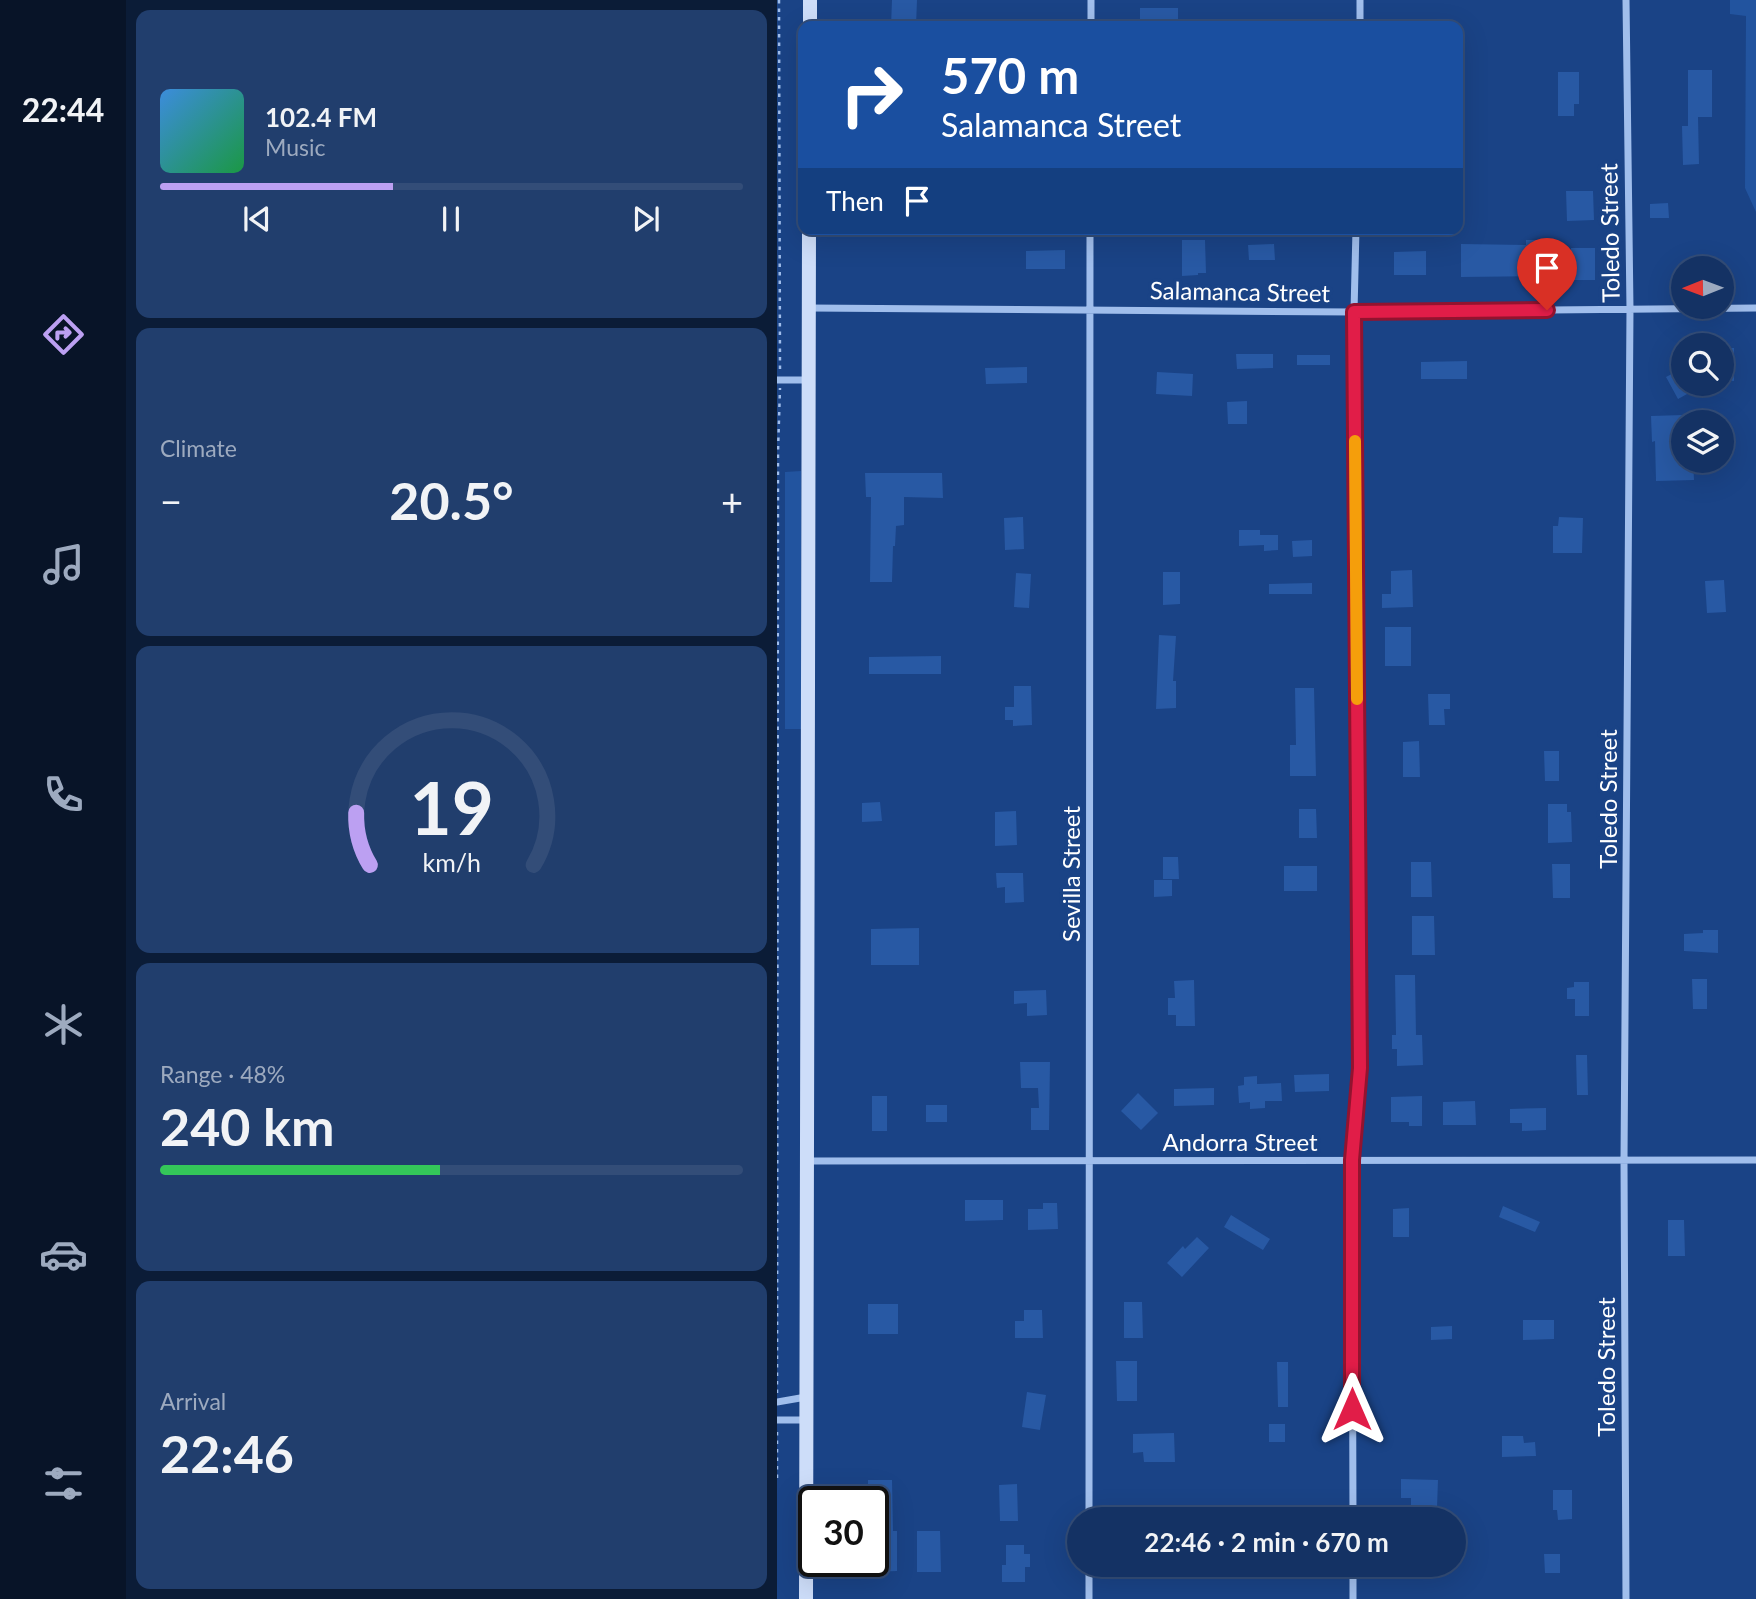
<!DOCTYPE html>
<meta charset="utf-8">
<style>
body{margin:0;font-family:Lato,sans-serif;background:#213e6d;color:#f1f3f6;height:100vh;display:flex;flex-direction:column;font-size:26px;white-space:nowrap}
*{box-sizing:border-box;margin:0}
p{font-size:23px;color:#9daabf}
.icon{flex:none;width:38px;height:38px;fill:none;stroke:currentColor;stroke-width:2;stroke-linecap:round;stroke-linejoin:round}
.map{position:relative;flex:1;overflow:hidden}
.panel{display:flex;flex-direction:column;gap:10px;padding:10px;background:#0b1c37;width:651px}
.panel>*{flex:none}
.banner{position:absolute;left:21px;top:21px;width:665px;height:214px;border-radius:14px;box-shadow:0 7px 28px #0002,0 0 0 2px #334d78;background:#1a4fa0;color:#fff;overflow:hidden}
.needle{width:46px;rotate:269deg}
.fabs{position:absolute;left:894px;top:256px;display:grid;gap:14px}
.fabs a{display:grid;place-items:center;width:63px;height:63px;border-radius:50%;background:#143264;box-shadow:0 7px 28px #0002,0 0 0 2px #334d78;font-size:35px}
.speed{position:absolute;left:21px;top:1486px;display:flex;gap:14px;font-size:35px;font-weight:700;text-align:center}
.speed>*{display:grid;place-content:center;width:91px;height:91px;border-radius:50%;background:#143264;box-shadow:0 7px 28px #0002,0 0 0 2px #334d78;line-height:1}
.speed .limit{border:4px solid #111;border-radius:10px;background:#fff;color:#111}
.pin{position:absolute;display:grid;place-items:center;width:60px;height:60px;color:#fff;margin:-72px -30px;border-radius:50% 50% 50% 0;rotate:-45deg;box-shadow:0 0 7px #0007}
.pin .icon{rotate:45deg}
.me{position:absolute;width:77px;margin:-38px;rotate:0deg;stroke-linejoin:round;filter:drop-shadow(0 0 5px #0008)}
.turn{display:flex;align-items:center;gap:24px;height:147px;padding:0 28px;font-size:32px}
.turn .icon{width:91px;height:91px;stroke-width:2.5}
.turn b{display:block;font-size:49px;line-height:60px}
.then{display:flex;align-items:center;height:66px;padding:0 28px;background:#0003;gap:14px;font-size:26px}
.big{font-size:52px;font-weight:700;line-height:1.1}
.panel .card{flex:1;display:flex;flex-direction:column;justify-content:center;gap:10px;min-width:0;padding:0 24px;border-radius:14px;background:#213e6d}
.panel .dial{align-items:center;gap:0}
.dial svg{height:182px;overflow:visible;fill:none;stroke:#334d78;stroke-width:7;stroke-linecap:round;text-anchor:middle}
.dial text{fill:#f1f3f6;stroke:none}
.song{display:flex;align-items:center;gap:21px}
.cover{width:84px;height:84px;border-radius:10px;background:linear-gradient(135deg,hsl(210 70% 55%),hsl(140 70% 35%))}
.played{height:7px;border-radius:4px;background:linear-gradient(90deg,#bca0f2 40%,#334d78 40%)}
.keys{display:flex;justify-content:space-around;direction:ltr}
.heat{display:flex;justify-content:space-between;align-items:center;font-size:38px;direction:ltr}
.charge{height:10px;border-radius:5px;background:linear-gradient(90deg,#34c759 48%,#334d78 0)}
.trip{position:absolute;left:290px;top:1507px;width:399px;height:70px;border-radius:35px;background:#143264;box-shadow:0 7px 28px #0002,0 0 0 2px #334d78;font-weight:700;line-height:70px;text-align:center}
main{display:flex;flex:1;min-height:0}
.tabs{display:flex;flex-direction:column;width:126px;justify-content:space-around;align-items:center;background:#081428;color:#9daabf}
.tabs .icon{width:49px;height:49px}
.tabs .active{color:#bca0f2}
.tabs b{font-size:32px;color:#f1f3f6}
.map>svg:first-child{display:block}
.green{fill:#22549f}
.building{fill:#2859a4}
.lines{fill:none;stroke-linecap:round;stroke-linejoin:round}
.path{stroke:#a0beec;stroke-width:2.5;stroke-dasharray:3.5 5;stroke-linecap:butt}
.street{stroke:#a0beec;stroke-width:7}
.secondary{stroke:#cdddf9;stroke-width:14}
.route-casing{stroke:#92132f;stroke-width:18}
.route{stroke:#e11d48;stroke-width:12}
.slow{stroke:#f59e0b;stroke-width:12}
.labels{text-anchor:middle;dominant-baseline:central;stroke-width:7;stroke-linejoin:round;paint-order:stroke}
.street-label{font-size:24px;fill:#fff;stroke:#1a4386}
</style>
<main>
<nav class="tabs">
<b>22:44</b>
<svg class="icon active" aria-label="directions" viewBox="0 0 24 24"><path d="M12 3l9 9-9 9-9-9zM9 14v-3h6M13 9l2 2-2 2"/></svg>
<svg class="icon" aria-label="music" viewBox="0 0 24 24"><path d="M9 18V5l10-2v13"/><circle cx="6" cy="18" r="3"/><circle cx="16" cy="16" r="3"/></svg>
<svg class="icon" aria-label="phone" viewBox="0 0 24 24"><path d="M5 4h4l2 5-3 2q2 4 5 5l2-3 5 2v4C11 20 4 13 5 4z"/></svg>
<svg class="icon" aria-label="climate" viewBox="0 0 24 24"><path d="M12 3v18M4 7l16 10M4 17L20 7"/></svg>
<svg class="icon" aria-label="car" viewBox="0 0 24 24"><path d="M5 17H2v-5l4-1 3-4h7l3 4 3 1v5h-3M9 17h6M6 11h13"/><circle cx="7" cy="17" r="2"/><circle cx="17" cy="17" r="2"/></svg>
<svg class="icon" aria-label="filters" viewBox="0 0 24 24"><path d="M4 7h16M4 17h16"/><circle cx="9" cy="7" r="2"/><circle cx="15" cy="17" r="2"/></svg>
</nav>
<section class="panel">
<div class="card">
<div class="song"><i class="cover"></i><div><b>102.4 FM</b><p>Music</p></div></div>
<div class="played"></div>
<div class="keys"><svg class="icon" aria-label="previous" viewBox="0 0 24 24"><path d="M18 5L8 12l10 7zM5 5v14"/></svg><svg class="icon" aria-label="pause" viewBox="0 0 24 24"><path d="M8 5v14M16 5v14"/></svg><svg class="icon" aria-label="next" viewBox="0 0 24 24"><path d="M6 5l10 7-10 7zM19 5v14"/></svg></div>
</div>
<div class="card"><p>Climate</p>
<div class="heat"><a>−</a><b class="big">20.5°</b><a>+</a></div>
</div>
<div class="card dial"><svg viewBox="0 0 100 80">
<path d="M14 69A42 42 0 1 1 86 69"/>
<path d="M14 69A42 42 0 0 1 8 46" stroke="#bca0f2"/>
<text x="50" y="56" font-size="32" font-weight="700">19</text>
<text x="50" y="72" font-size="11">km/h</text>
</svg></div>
<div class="card"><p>Range · 48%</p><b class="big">240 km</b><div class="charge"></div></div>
<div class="card"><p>Arrival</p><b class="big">22:46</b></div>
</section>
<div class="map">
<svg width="979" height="1599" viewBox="0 0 979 1599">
<rect width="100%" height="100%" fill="#1a4386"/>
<path class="green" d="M953 0H979V212L968 188 969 16 953 14Z
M24 471V729H8V472Z"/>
<path class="building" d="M115 0H140L139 26H114Z
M363 8H401V26H363Z
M911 70H935V117H921L922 164 906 165 905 126H911Z
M781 72H802V104H797V116H781Z
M789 191H816L817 220 790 221Z
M891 203 892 218H873V204Z
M405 240H428L429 273H421V275L405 276Z
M749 240H772L773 276 684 277V244L749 245Z
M497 244 498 260H472L471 245Z
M794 248H818V280H794Z
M288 250V269H249V251Z
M649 251V275H617V252Z
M945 348H957V381L945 380Z
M459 354H496V368L460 369Z
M520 355H553V365H520Z
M690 361V379H644V362Z
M250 367V383L209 384 208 368Z
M906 368V383H930L901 399 889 377Z
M380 372 416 374 415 396 379 394Z
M470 401V424H451L450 402Z
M906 415V460H916L917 480 879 481 878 441 875 442 874 416Z
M88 473H165L166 498 127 497V525L119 526 118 546H116L115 582H93L94 497H89Z
M246 517 247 549 228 550 227 518Z
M782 517 806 518 805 553H776V526H781Z
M462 530H483V535H501V550L487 551V545L462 546Z
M535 540V556L516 557 515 541Z
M635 570 636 607 605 608V594H614V571Z
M386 572H403V604L386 605Z
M239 573 254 574 252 608 237 607Z
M947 580 949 612 930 613 928 581Z
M535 583V594H492V584Z
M608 627H634V666H608Z
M382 635 399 636 396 681H399V708L379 709Z
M164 656V674H92V657Z
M237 686H254L255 725 236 726V720H228V707H237Z
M518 688H537L539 776H513V745H519Z
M651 694H673V709H667L668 725H652Z
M642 741 643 777H626V742Z
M767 751H782V781H768Z
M103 802 105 821 85 822V803Z
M771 804H790V812H794L795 842 771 843Z
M522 809H539L540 838H522Z
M239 811 240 845 218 846V812Z
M386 857H401L402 879H386Z
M634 862H654L655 897H634Z
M775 864H793V898H776Z
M507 866H540V891H507Z
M219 873H246L247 902 228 903V887L220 888Z
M377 880H395V896L377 897Z
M635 916H657L658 955H635Z
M142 928V965H94V929Z
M926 930H941V953L907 951V934L926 933Z
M618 975H638L639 1035H645L646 1065 620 1066V1049H615V1035H619Z
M915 979H930V1009H916Z
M417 980 418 1026H399V1015H391V998H398L397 981Z
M797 982H812V1016H798V999H790V988L797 987Z
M269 990 270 1015 250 1016V1003L237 1004V991Z
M799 1055H810L811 1095H800Z
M243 1062H273L272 1130H254V1108H262L261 1088H244Z
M552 1074V1091L518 1092 517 1075Z
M480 1076V1084L504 1083 505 1101H488V1108L473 1109V1102L462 1103 461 1086 467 1085V1077Z
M437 1088V1105L397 1106V1089Z
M361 1093 381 1113 364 1130 344 1111Z
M95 1096H110V1131H95Z
M645 1096V1126H632V1122H614V1097Z
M698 1101 699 1125H666V1102Z
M149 1105H170V1122H149Z
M769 1108V1130L745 1131V1123H733V1109Z
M188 1200H226V1220L188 1221Z
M266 1203H280L281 1229 251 1230V1209H266Z
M726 1206 763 1222 758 1232 722 1217Z
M632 1208V1237H616V1209Z
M454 1215 493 1239 486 1250 447 1227Z
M891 1220H907L908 1256H891Z
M420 1237 432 1248 405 1277 390 1263 406 1246 408 1249Z
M347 1302H365L366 1338H347Z
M91 1304H121V1334H91Z
M247 1310H265L266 1338H238V1321H247Z
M746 1320H777V1339L746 1340Z
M675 1326V1339L654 1340V1327Z
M339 1361H360V1401H340Z
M500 1362H511V1407H501Z
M250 1392 269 1395 263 1430 245 1427Z
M492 1424H508V1442H492Z
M397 1433 398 1462H367L366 1452 356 1453V1434Z
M725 1436H746L747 1443 758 1442 759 1456 725 1457Z
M624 1479 661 1480 660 1508H634V1498H624Z
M91 1480H115L116 1531H120V1571L96 1572V1502H91Z
M240 1484 241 1521H223L222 1485Z
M776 1490H795V1519L781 1520 780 1510H776Z
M140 1531H163L164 1572H140Z
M229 1545H247V1554H253V1567H248V1582H225V1565H229Z
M767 1554H783V1573H768Z"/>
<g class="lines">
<path class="path" d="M2 0 3 371
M0 1393 1 451 3 388
M0 1478V1428"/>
<path class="street" d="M314 26V0
M583 26V0
M32 308 577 312 979 308
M0 380H31
M30 1161 979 1160
M0 1402 29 1397
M0 1420H30
M312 1519 313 229
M576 1519 575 1160 583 1068 577 312 579 229
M312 1564V1599
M576 1564V1599
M849 1599 847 1160 853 309 849 0"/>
<path class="secondary" d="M33 26V0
M29 1599 32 229"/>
</g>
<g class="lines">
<g class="route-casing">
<path id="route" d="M575 1409V1160L583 1068 577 312 770 310"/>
</g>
<use href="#route" class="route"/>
<path class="slow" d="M578 441 580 699"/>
</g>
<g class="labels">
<g class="street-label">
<text transform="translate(832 233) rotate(-91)">Toledo Street</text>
<text transform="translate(463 291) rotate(1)">Salamanca Street</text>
<text transform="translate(830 799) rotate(-90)">Toledo Street</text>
<text transform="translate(293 874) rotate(-90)">Sevilla Street</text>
<text x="463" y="1141">Andorra Street</text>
<text transform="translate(828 1367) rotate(-90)">Toledo Street</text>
</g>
</g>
</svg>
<div class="fabs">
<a><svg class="needle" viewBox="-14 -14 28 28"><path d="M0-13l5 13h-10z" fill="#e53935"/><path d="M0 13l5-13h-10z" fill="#9daabf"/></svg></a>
<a><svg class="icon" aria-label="search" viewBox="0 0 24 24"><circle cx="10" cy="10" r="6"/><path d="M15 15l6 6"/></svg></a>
<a><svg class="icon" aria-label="layers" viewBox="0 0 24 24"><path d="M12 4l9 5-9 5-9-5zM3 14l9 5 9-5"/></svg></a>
</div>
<div class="speed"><div class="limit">30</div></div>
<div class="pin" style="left:770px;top:310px;background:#d93025"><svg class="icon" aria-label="arrive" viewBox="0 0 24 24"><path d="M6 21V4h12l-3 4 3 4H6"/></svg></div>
<svg class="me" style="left:575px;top:1409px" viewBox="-20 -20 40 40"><path d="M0-17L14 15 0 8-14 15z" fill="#e11d48" stroke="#fff" stroke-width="4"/></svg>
<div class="trip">22:46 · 2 min · 670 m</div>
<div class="banner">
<div class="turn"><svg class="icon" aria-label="right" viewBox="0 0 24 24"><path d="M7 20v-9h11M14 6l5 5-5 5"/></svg><div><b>570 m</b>Salamanca Street</div></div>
<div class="then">Then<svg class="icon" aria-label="arrive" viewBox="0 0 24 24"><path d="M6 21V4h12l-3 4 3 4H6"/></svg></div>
</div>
</div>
</main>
